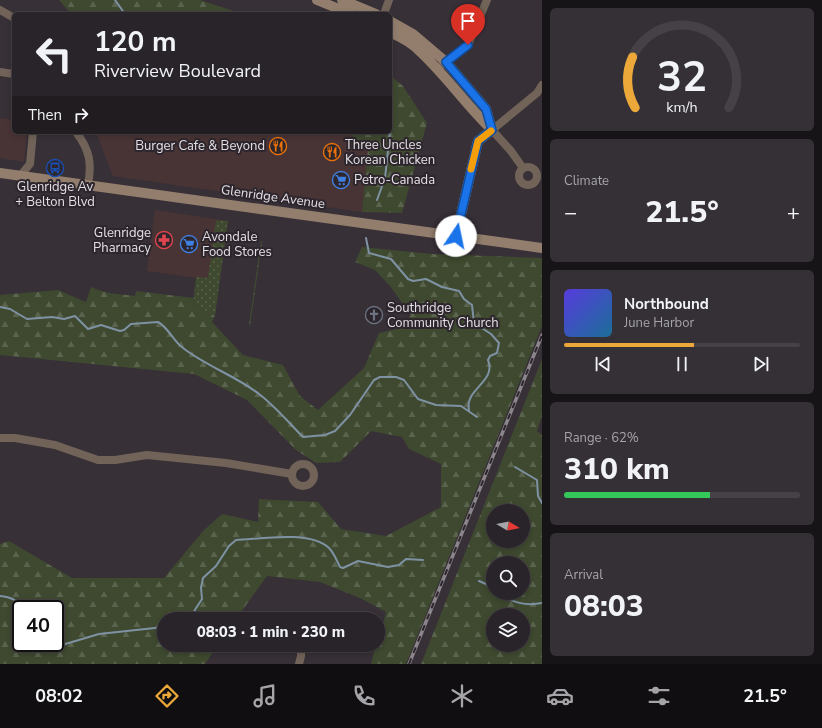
<!DOCTYPE html>
<meta charset="utf-8">
<style>
body{margin:0;font-family:"Nunito Sans",sans-serif;background:#353035;color:#f1f3f6;height:100vh;display:flex;flex-direction:column;font-size:15px;white-space:nowrap}
*{box-sizing:border-box;margin:0}
p{font-size:13px;color:#a5a4a8}
.icon{flex:none;width:22px;height:22px;fill:none;stroke:currentColor;stroke-width:2;stroke-linecap:round;stroke-linejoin:round}
.map{position:relative;flex:1;overflow:hidden}
.panel{display:flex;flex-direction:column;gap:8px;padding:8px;background:#171417;width:280px}
.panel>*{flex:none}
.top-card{position:absolute;left:12px;top:12px;width:380px;height:122px;border-radius:6px;box-shadow:0 2px 6px #0003,0 0 0 1px #454146;background:#292429;color:#f1f3f6;overflow:hidden}
.needle{width:26px;rotate:100deg}
.buttons{position:absolute;left:486px;top:504px;display:grid;gap:8px}
.buttons a{display:grid;place-items:center;width:44px;height:44px;border-radius:50%;background:#292429;box-shadow:0 2px 6px #0003,0 0 0 1px #454146;font-size:20px}
.speed{position:absolute;left:12px;top:600px;display:flex;gap:8px;font-size:20px;font-weight:700;text-align:center}
.speed>*{display:grid;place-content:center;width:52px;height:52px;border-radius:50%;background:#292429;box-shadow:0 2px 6px #0003,0 0 0 1px #454146;line-height:1}
.speed .limit{border:2px solid #111;border-radius:6px;background:#fff;color:#111}
.pin{position:absolute;display:grid;place-items:center;width:34px;height:34px;color:#fff;margin:-41px -17px;border-radius:50% 50% 50% 0;rotate:-45deg;box-shadow:0 0 4px #0007}
.pin .icon{rotate:45deg}
.me{position:absolute;width:44px;margin:-22px;rotate:11deg;stroke-linejoin:round;filter:drop-shadow(0 0 3px #0008)}
.turn{display:flex;align-items:center;gap:14px;height:84px;padding:0 16px;font-size:18px}
.turn .icon{width:52px;height:52px;stroke-width:2.5}
.turn b{display:block;font-size:28px;line-height:34px}
.then{display:flex;align-items:center;height:38px;padding:0 16px;background:#0003;gap:8px;font-size:15px}
.big{font-size:30px;font-weight:800;line-height:1.1}
.panel .tile{flex:1;display:flex;flex-direction:column;justify-content:center;gap:6px;min-width:0;padding:0 14px;border-radius:6px;background:#353035}
.panel .dial{align-items:center;gap:0}
.dial svg{height:104px;overflow:visible;fill:none;stroke:#454146;stroke-width:7;stroke-linecap:round;text-anchor:middle}
.dial text{fill:#f1f3f6;stroke:none}
.song{display:flex;align-items:center;gap:12px}
.cover{width:48px;height:48px;border-radius:6px;background:linear-gradient(135deg,hsl(250 70% 55%),hsl(200 70% 35%))}
.played{height:4px;border-radius:2px;background:linear-gradient(90deg,#eca93a 55%,#454146 55%)}
.keys{display:flex;justify-content:space-around;direction:ltr}
.heat{display:flex;justify-content:space-between;align-items:center;font-size:22px;direction:ltr}
.charge{height:6px;border-radius:3px;background:linear-gradient(90deg,#34c759 62%,#454146 0)}
.trip{position:absolute;left:157px;top:612px;width:228px;height:40px;border-radius:20px;background:#292429;box-shadow:0 2px 6px #0003,0 0 0 1px #454146;font-weight:800;line-height:40px;text-align:center}
.tab-bar{display:flex;height:64px;justify-content:space-around;align-items:center;background:#100e10;color:#a5a4a8}
.tab-bar .icon{width:28px;height:28px}
.tab-bar .selected{color:#eca93a}
.tab-bar b{font-size:18px;color:#f1f3f6}
main{display:flex;flex:1;min-height:0}
.map>svg:first-child{display:block}
.commercial{fill:#493435}
.green{fill:url(#green-dots)}
.forest{fill:url(#forest-firs);fill-rule:evenodd}
.lines{fill:none;stroke-linecap:round;stroke-linejoin:round}
.stream{stroke:#7e92a4;stroke-width:2}
.street{stroke:#716358;stroke-width:8}
.secondary{stroke:#937e6d;stroke-width:10}
.rail-casing{stroke:#8b868b;stroke-width:3.5}
.rail{stroke:#2d262d;stroke-width:2;stroke-dasharray:6;stroke-linecap:butt}
.route-casing{stroke:#114b97;stroke-width:10}
.route{stroke:#1a73e8;stroke-width:7}
.slow{stroke:#f59e0b;stroke-width:7}
.labels{text-anchor:middle;dominant-baseline:central;stroke-width:4;stroke-linejoin:round;paint-order:stroke}
.poi-label{font-size:13px;fill:#e4e0e4;stroke:#2d262d;text-anchor:start}
.street-label{font-size:13px;fill:#e4e0e4;stroke:#2d262d}
</style>
<main>
<div class="map">
<svg width="542" height="664" viewBox="0 0 542 664">
<defs>
<pattern id="green-dots" width="8" height="8" patternUnits="userSpaceOnUse"><rect width="8" height="8" fill="#3e492f"/><path d="M2 2h.1M6 6h.1" fill="none" stroke="#5a634d" stroke-width="1.8" stroke-linecap="round"/></pattern>
<pattern id="forest-firs" width="22" height="20" patternUnits="userSpaceOnUse"><rect width="22" height="20" fill="#3e492f"/><path d="M5 1l3.5 6h-7zM16 11l3.5 6h-7z" fill="#5a634d"/></pattern>
</defs>
<rect width="100%" height="100%" fill="#373037"/>
<path class="commercial" d="M0 118 14 120V132H27L24 162 0 158Z
M96 132H347L368 149 362 212 113 176Z
M155 210 228 221 218 281 147 271Z"/>
<path class="green" d="M216 220 228 221 215 316 193 304 196 277 208 278Z
M261 241 262 242 250 326 249 325Z"/>
<path class="forest" d="M59 0H200L243 14H71Z
M390 75 403 86 427 123 402 213 362 212 368 149 347 132H390Z
M362 247 432 254 542 258V326L406 664H371L376 645H378L386 612 362 599 320 582 267 576 236 619H164V645H218L205 664H0V544L9 541 72 578H164L203 531 222 514 258 522 259 499 318 502 341 529 386 536 441 507V464L409 449 402 437 371 431 340 462 316 463 296 450 247 400 194 374 0 355V295L58 290 86 302 91 287C105 294 120 294 135 296L136 291 194 298 193 304 215 316 212 322 243 355 283 365 300 396 318 410 364 368 379 333 401 328 411 315 390 286 375 270 355 262ZM21 609H55V643H21Z
M542 359V416L537 431 542 435V664H421ZM493 511H523V541H493ZM493 563H523V593H493ZM493 615H523V645H493Z"/>
<g class="lines">
<path class="stream" d="M115 0 125 14
M377 200 385 178 390 132
M366 238 369 253 391 259 408 279 413 281 426 279 442 287 459 291 464 299 472 305 474 323 491 334 499 343 497 353 490 356 488 360C497 382 464 389 469 410
M0 307 10 309 27 319 52 317 64 319 75 316 88 329 101 325 120 331 124 330 131 324 158 322C167 326 174 342 183 348 206 366 236 376 259 394 275 406 289 423 303 437L325 435 335 431 350 415 374 380 380 377H396L404 380 418 399 436 405 461 406 477 417
M515 467 537 480 538 496 542 503
M479 581 493 587
M499 593C511 603 527 606 542 603
M0 596C11 597 17 600 24 609
M189 619 202 599 201 588 203 578 216 566 229 546 236 540C261 539 309 530 329 548 334 553 337 561 340 567L343 568 358 561 388 567 399 565 406 559 423 560
M54 643 62 645 99 634 164 627"/>
<path class="street" d="M0 10 14 18
M384 14 389 0
M442 65 468 45 487 0
M0 72 14 74
M76 132C90 150 92 164 88 185
M519 176a9 9 0 1 1 18 0a9 9 0 1 1-18 0Z
M523 168 511 151 492 130 537 93 542 85
M20 176 30 164 33 132
M0 438H15L55 445 98 460H115L147 455 226 463 292 474
M292 475a11 11 0 1 1 22 0a11 11 0 1 1-22 0Z
M299 664 301 656V645"/>
<path class="secondary" d="M317 0 351 14
M342 0 376 14
M390 21 413 34 446 62 486 109 492 130
M390 32C398 36 407 40 414 46 443 71 464 103 491 129
M0 173 542 248
M456 236 478 141 492 130"/>
<g class="rail-casing">
<path id="rail" d="M409 664 542 335"/>
</g>
<use href="#rail" class="rail"/>
</g>
<g class="lines">
<g class="route-casing">
<path id="route" d="M456 236 478 141 492 130 486 109 446 62 468 45"/>
</g>
<use href="#route" class="route"/>
<path class="slow" d="M471 169 478 141 491 131"/>
</g>
<defs>
<g id="restaurant-ring" transform="scale(0.9)"><circle r="9.5" fill="#2d262d" stroke="#e8710a" stroke-width="1.5"/><path d="M-5-6h1v4h1v-4h1v4h1v-4h1v5L-1.5 .5V6h-2V.5L-5-1ZM5-6V6H3V1.5H1.5Q1.5-4 5-6Z" fill="#e8710a"/></g>
<g id="bus-ring" transform="scale(0.9)"><circle r="9.5" fill="#2d262d" stroke="#1a4fb4" stroke-width="1.5"/><path d="M-5-6H5V4H4V6H2V4H-2V6H-4V4H-5ZM-3.5-4V0h7V-4ZM-3.5 1.2v1.5H-2V1.2ZM2 1.2v1.5H3.5V1.2Z" fill="#1a4fb4"/></g>
<g id="supermarket-ring" transform="scale(0.9)"><circle r="9.5" fill="#2d262d" stroke="#3f7fe0" stroke-width="1.5"/><path d="M-6-5.5h2.5l.6 2H6L4.5 2H-2.5L-4.4-4H-6ZM-1.5 3.2a1.3 1.3 0 1 0 .1 0ZM3 3.2a1.3 1.3 0 1 0 .1 0Z" fill="#3f7fe0"/></g>
<g id="pharmacy-ring" transform="scale(0.9)"><circle r="9.5" fill="#2d262d" stroke="#e0444e" stroke-width="1.5"/><path d="M-2-6h4v4h4v4h-4v4h-4v-4h-4v-4h4Z" fill="#e0444e"/></g>
<g id="church-ring" transform="scale(0.9)"><circle r="9.5" fill="#2d262d" stroke="#6b7280" stroke-width="1.5"/><path d="M-1.2-6h2.4v3.5h3.3v2.4h-3.3V6h-2.4V-.1h-3.3v-2.4h3.3Z" fill="#6b7280"/></g>
</defs>
<g fill-rule="evenodd">
<use href="#restaurant-ring" x="278" y="146"/>
<use href="#restaurant-ring" x="332" y="152"/>
<use href="#bus-ring" x="55" y="168"/>
<use href="#supermarket-ring" x="341" y="180"/>
<use href="#pharmacy-ring" x="164" y="240"/>
<use href="#supermarket-ring" x="189" y="244"/>
<use href="#church-ring" x="374" y="315"/>
</g>
<g class="labels">
<g class="poi-label">
<text x="345" y="145">Three Uncles<tspan x="345" dy="15">Korean Chicken</tspan></text>
<text x="265" y="146" text-anchor="end">Burger Cafe &amp; Beyond</text>
<text x="354" y="180">Petro-Canada</text>
<text x="55" y="187" text-anchor="middle">Glenridge Av<tspan x="55" dy="15">+ Belton Blvd</tspan></text>
<text x="151" y="233" text-anchor="end">Glenridge<tspan x="151" dy="15">Pharmacy</tspan></text>
<text x="202" y="237">Avondale<tspan x="202" dy="15">Food Stores</tspan></text>
<text x="387" y="308">Southridge<tspan x="387" dy="15">Community Church</tspan></text>
</g>
<g class="street-label">
<text transform="translate(273 197) rotate(8)">Glenridge Avenue</text>
</g>
</g>
</svg>
<div class="buttons">
<a><svg class="needle" viewBox="-14 -14 28 28"><path d="M0-13l5 13h-10z" fill="#e53935"/><path d="M0 13l5-13h-10z" fill="#a5a4a8"/></svg></a>
<a><svg class="icon" aria-label="search" viewBox="0 0 24 24"><circle cx="10" cy="10" r="6"/><path d="M15 15l6 6"/></svg></a>
<a><svg class="icon" aria-label="layers" viewBox="0 0 24 24"><path d="M12 4l9 5-9 5-9-5zM3 14l9 5 9-5"/></svg></a>
</div>
<div class="speed"><div class="limit">40</div></div>
<div class="pin" style="left:468px;top:45px;background:#d93025"><svg class="icon" aria-label="arrive" viewBox="0 0 24 24"><path d="M6 21V4h12l-3 4 3 4H6"/></svg></div>
<svg class="me" style="left:456px;top:236px" viewBox="-20 -20 40 40"><circle r="19" fill="#fff"/><path d="M0-13L10 11 0 6-10 11z" fill="#1a73e8"/></svg>
<div class="trip">08:03 · 1 min · 230 m</div>
<div class="top-card">
<div class="turn"><svg class="icon" aria-label="left" viewBox="0 0 24 24"><path d="M17 20v-9H6M10 6l-5 5 5 5"/></svg><div><b>120 m</b>Riverview Boulevard</div></div>
<div class="then">Then<svg class="icon" aria-label="right" viewBox="0 0 24 24"><path d="M7 20v-9h11M14 6l5 5-5 5"/></svg></div>
</div>
</div>
<section class="panel">
<div class="tile dial"><svg viewBox="0 0 100 80">
<path d="M14 69A42 42 0 1 1 86 69"/>
<path d="M14 69A42 42 0 0 1 12 30" stroke="#eca93a"/>
<text x="50" y="56" font-size="32" font-weight="700">32</text>
<text x="50" y="72" font-size="11">km/h</text>
</svg></div>
<div class="tile"><p>Climate</p>
<div class="heat"><a>−</a><b class="big">21.5°</b><a>+</a></div>
</div>
<div class="tile">
<div class="song"><i class="cover"></i><div><b>Northbound</b><p>June Harbor</p></div></div>
<div class="played"></div>
<div class="keys"><svg class="icon" aria-label="previous" viewBox="0 0 24 24"><path d="M18 5L8 12l10 7zM5 5v14"/></svg><svg class="icon" aria-label="pause" viewBox="0 0 24 24"><path d="M8 5v14M16 5v14"/></svg><svg class="icon" aria-label="next" viewBox="0 0 24 24"><path d="M6 5l10 7-10 7zM19 5v14"/></svg></div>
</div>
<div class="tile"><p>Range · 62%</p><b class="big">310 km</b><div class="charge"></div></div>
<div class="tile"><p>Arrival</p><b class="big">08:03</b></div>
</section>
</main>
<nav class="tab-bar">
<b>08:02</b>
<svg class="icon selected" aria-label="directions" viewBox="0 0 24 24"><path d="M12 3l9 9-9 9-9-9zM9 14v-3h6M13 9l2 2-2 2"/></svg>
<svg class="icon" aria-label="music" viewBox="0 0 24 24"><path d="M9 18V5l10-2v13"/><circle cx="6" cy="18" r="3"/><circle cx="16" cy="16" r="3"/></svg>
<svg class="icon" aria-label="phone" viewBox="0 0 24 24"><path d="M5 4h4l2 5-3 2q2 4 5 5l2-3 5 2v4C11 20 4 13 5 4z"/></svg>
<svg class="icon" aria-label="climate" viewBox="0 0 24 24"><path d="M12 3v18M4 7l16 10M4 17L20 7"/></svg>
<svg class="icon" aria-label="car" viewBox="0 0 24 24"><path d="M5 17H2v-5l4-1 3-4h7l3 4 3 1v5h-3M9 17h6M6 11h13"/><circle cx="7" cy="17" r="2"/><circle cx="17" cy="17" r="2"/></svg>
<svg class="icon" aria-label="filters" viewBox="0 0 24 24"><path d="M4 7h16M4 17h16"/><circle cx="9" cy="7" r="2"/><circle cx="15" cy="17" r="2"/></svg>
<b>21.5°</b>
</nav>
